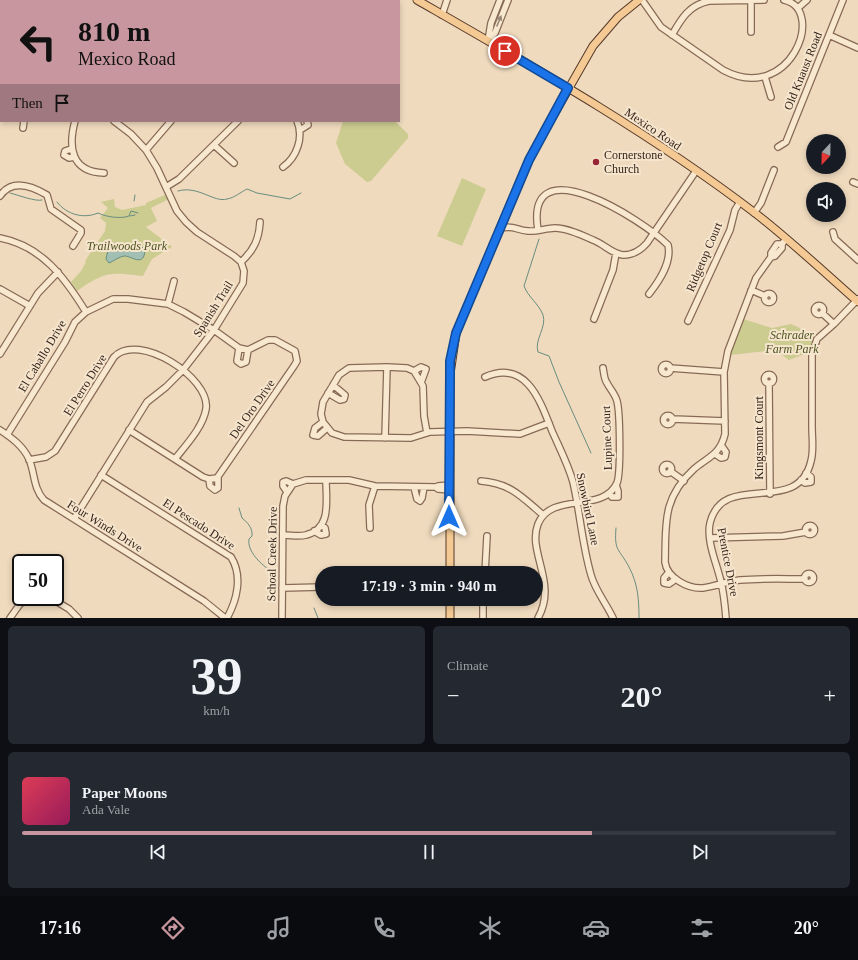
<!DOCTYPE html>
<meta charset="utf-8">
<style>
body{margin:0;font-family:Georgia,serif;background:#242831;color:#f1f3f6;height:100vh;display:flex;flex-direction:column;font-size:15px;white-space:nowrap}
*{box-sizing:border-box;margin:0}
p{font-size:13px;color:#9ea1a6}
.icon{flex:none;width:22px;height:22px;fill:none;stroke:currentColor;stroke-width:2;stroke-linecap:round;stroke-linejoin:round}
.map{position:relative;height:618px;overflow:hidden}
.side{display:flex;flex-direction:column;gap:8px;padding:8px;background:#0d0f14;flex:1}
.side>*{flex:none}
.guide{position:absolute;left:0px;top:0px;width:400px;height:122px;box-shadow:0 2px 6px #0003;background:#c8969f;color:#111;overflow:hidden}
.needle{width:26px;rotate:202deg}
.fabs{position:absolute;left:806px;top:134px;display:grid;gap:8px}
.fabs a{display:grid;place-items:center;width:40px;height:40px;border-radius:50%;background:#171b24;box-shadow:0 2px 6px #0003;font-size:20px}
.speed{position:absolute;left:12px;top:554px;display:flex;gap:8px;font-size:20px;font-weight:700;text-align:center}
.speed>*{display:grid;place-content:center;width:52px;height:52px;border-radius:50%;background:#171b24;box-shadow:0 2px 6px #0003;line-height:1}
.speed .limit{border:2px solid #111;border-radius:6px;background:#fff;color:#111}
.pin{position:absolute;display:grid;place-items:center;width:34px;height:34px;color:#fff;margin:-17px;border:2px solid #fff;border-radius:50%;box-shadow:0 1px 4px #0007}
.me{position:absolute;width:44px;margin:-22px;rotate:0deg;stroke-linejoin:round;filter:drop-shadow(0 0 3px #0008)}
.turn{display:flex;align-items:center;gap:14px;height:84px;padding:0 12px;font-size:18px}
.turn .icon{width:52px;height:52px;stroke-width:2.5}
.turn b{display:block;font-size:28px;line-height:34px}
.then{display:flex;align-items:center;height:38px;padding:0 12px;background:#0003;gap:8px;font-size:15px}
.big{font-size:30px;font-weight:800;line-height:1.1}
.side .tile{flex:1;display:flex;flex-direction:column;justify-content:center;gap:6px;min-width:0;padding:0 14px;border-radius:6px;background:#242831}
.side .dial{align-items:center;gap:0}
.dial b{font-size:52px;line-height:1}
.song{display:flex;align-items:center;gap:12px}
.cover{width:48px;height:48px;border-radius:6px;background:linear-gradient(135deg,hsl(350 70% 55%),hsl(330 70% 35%))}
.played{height:4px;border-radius:2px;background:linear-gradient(90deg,#c8969f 70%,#363941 70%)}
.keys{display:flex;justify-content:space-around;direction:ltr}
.heat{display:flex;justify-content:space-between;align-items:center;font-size:22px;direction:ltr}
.side .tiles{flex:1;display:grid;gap:8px;grid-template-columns:1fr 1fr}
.tile:last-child{grid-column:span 2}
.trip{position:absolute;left:315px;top:566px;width:228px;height:40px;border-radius:20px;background:#171b24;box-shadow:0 2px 6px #0003;font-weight:800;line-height:40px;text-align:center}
.menu{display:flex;height:64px;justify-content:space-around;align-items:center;background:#090b0e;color:#9ea1a6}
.menu .icon{width:28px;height:28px}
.menu .on{color:#c8969f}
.menu b{font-size:18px;color:#f1f3f6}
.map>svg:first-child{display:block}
.green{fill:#cccc91}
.water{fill:#a1c0b3;stroke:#688d7f}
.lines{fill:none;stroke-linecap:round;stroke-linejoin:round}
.stream{stroke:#688d7f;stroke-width:1}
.minor-casing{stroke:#876a56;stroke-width:8}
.major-casing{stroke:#54392b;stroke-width:9}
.minor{stroke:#f9e8d0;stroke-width:5.5}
.major{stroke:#f4c993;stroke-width:7}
.oneway{fill:#988676}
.route-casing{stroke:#114b97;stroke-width:10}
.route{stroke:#1a73e8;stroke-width:7}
.poi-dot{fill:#972534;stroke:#f6e5cd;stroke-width:1.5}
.labels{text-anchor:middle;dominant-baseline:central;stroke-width:4;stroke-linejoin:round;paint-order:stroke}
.street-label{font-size:12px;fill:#36251b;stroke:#f6e5cd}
.poi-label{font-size:12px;fill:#36251b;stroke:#f6e5cd;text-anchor:start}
.park-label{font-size:12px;font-style:italic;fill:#4c5321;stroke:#f6e5cd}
</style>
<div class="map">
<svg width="858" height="618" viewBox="0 0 858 618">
<rect width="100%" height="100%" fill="#efdabd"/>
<path class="green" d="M343 121H395L408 134V138L371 181 367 182 345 164 336 143Z
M462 178 486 189 462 246 437 236Z
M167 194 169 199 151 208 157 221 146 227 172 247 152 259 143 276C111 272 105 271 77 291L71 282 81 271 86 262 85 261 105 231 106 223 100 218 108 208 101 202 114 199 115 207 122 210 146 205V203Z
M743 319 772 328 791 324 817 336 810 352 789 360 775 350 730 355Z"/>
<path class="water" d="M115 243 142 247 145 250C144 267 133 257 125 256 120 256 114 261 109 263L106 259 109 245Z"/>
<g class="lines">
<path class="stream" d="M178 191C198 185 214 203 227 199 234 198 241 192 247 189L257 193 290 199 301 193
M10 193C18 195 36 202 42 200
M134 201 135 195
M57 202C67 215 84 219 98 213 106 217 121 219 129 216L131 211 138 213
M130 216 135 215
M539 239 524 286C528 297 539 304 543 315 547 327 534 340 538 352L549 356 559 382 591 453
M239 508 242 518C247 522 253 528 252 536L249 539C247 551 260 563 268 569
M616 528C614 552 619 548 629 567 638 584 639 600 639 618
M314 608 318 618"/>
<g class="minor-casing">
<path id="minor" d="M171 0V1
M260 0 261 1
M642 0 661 27 723 70C790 106 827 9 784 0
M159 1V0
M247 1 248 0
M303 1V0
M751 1V32
M798 8 807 0
M442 15 447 0
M672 35C681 19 689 5 709 1L764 0
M829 35 858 48
M488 41 495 33 508 0
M488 41 491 23 500 0
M765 77 771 97
M0 81 1 82
M75 121C68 147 71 172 104 173
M23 128 24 121
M300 130 308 125 307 121
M214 145 234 163
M778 147 786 142 843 0
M71 149 65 151 64 155 69 158 74 157
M146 150 171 121
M283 167C297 157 304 137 297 121
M853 182 858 184
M166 187 179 179 238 121
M0 196C12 178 32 186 47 195L51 209 81 230V233L73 246
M754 213 761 203 774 170
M501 228C514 225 516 230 528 231 537 232 546 228 555 228 567 228 582 235 593 240 604 244 612 254 623 255 633 255 641 250 647 243L696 171
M538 230C524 144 643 220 668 245 672 262 660 280 649 294
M833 232 835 239 858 260
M0 238C42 246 65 278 86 312
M786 239 782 244H777L771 253V257L756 278 728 351 724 372 725 434C720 455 708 457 694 469 662 498 666 524 665 562 667 578 688 589 703 588 716 586 728 581 740 580 762 578 784 579 805 579
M771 257 775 256 782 248V244
M241 262C254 250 259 239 260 222
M0 289 30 306
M751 290 765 296
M764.5 298a4.5 4.5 0 1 1 9 0a4.5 4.5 0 1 1-9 0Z
M168 304 174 281
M814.5 310a4.5 4.5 0 1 1 9 0a4.5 4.5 0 1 1-9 0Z
M822 313 834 324
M594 319 613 270 616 253
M688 321 730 230 735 210 740 202
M239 348 237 361 241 364 246 362 248 350
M0 354 38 293 58 272
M661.5 369a4.5 4.5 0 1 1 9 0a4.5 4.5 0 1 1-9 0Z
M670 368 724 372
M414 371 421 367 426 369 422 380
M764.5 379a4.5 4.5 0 1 1 9 0a4.5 4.5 0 1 1-9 0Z
M485 377C526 359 540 400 552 431 559 447 568 464 573 482 580 512 582 544 591 575 595 590 606 603 613 618
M769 383 770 494
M328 393 340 400 344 399 345 395 333 385
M663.5 420a4.5 4.5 0 1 1 9 0a4.5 4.5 0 1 1-9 0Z
M672 419 725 421
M323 422 315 428 313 435 318 436 327 428
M0 430C12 438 23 446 29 459 35 473 33 488 44 500L204 601 225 618
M427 433 424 416 423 386 414 371 407 368 387 367 349 368 339 375 323 402 321 414 323 422 332 433 344 437 411 438 430 432 467 431 520 434 549 423
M7 435 65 342 75 322 86 312 113 299H128L168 304 184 312 214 330 239 348 248 350 268 340H275L295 351 297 361 294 366 217 478 209 479 203 477 129 430
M385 438 387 367
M715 454 721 458 725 457 726 452 721 445
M29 460 46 457 55 451 114 357C138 331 211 378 206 409 203 427 186 445 175 459
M662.5 469a4.5 4.5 0 1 1 9 0a4.5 4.5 0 1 1-9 0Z
M670 471 684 481
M101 475 231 557C243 576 237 600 227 618
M209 479 210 486 215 490 218 488V477
M801 480 805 483 811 482V477L806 473
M481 481C510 483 522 497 543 515
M414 487 417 499 420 501 422 498 424 487
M436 487 438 486 449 485
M287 492 283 486V482L286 481 293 484
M609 493 612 497H618V491L616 485
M74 519 147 402 166 387 183 370 214 330 243 283 244 271 241 262 234 256 197 232 186 222 177 211 157 168 146 150 131 134 114 121
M805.5 530a4.5 4.5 0 1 1 9 0a4.5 4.5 0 1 1-9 0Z
M370 528 369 505 375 486
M314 531 321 535 326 534 325 528 322 525
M284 535C291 535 299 537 306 535 332 529 326 500 326 480
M710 538 783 536 806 532
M669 572 664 578V583L669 584 676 579
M485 573 487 536
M804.5 578a4.5 4.5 0 1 1 9 0a4.5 4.5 0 1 1-9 0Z
M282 588 322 587
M49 597 69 609 78 618
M10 618 20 604 30 597
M282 618 283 506 285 496 293 484 306 480H349L375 486 436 487 438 489 449 490
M483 618V599
M538 618C558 583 527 552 538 524 551 491 603 514 617 483 621 473 620 412 617 401 615 394 610 389 607 383 604 379 604 373 603 368
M726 618C725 606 724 594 721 582 717 564 706 541 710 523 723 469 798 518 811 461 814 450 812 438 812 427 812 403 812 379 812 355L817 339 834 324 858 299"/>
</g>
<g class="major-casing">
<path id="major" d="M417 0C532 66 649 132 755 213 791 241 824 272 858 302
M52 1 53 0
M0 37 1 36
M450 573V374L456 333 529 160 545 130 593 46 618 17 639 0
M450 599V618"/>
</g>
<use href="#minor" class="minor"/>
<use href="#major" class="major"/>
</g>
<defs><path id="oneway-solid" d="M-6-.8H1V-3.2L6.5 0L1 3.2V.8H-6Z"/></defs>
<use class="oneway" href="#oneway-solid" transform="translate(499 21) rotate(-68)"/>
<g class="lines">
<g class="route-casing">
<path id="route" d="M449 517 450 374V361L456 333 529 160 568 88 505 51"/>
</g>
<use href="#route" class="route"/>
</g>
<circle class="poi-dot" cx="596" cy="162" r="4"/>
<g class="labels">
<g class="street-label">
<text transform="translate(803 71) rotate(-68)">Old Knaust Road</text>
<text transform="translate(653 129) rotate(34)">Mexico Road</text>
<text transform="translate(704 257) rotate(-67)">Ridgetop Court</text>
<text transform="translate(213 309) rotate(-58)">Spanish Trail</text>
<text transform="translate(42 356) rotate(-59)">El Caballo Drive</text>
<text transform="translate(85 385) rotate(-58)">El Perro Drive</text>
<text transform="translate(252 409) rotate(-55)">Del Oro Drive</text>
<text transform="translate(607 438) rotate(-92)">Lupine Court</text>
<text transform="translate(759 438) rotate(-90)">Kingsmont Court</text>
<text transform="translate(588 509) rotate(78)">Snowbird Lane</text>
<text transform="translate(199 524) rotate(33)">El Pescado Drive</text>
<text transform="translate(105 526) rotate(32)">Four Winds Drive</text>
<text transform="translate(272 554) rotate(-89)">Schoal Creek Drive</text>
<text transform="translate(728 562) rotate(79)">Prentice Drive</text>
</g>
<g class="poi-label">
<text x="604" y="155">Cornerstone<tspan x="604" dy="14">Church</tspan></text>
</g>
<g class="park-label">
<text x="127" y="246">Trailwoods Park</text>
<text x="792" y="335">Schrader<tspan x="792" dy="14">Farm Park</tspan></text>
</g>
</g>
</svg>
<div class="fabs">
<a><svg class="needle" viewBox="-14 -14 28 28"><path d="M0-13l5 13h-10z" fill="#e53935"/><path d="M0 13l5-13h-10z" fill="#9ea1a6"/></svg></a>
<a><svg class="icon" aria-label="sound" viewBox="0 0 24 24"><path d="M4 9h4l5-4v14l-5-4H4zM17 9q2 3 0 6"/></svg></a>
</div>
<div class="speed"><div class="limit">50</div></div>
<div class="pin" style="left:505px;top:51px;background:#d93025"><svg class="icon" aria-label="arrive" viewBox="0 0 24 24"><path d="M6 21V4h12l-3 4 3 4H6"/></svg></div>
<svg class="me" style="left:449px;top:517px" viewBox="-20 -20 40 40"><path d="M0-17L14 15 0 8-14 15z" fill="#1a73e8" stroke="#fff" stroke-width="4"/></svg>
<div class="trip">17:19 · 3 min · 940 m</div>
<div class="guide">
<div class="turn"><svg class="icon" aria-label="left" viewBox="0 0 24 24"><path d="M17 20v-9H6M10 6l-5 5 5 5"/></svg><div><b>810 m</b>Mexico Road</div></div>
<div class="then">Then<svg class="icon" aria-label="arrive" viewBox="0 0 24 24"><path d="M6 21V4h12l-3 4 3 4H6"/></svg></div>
</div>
</div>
<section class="side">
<div class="tiles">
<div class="tile dial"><b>39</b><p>km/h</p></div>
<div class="tile"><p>Climate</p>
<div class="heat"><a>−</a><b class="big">20°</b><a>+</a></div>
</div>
<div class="tile">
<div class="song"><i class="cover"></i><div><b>Paper Moons</b><p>Ada Vale</p></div></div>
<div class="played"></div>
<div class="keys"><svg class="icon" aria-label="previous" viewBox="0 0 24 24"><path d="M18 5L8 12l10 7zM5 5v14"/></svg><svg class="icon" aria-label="pause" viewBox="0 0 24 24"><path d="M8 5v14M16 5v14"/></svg><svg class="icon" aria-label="next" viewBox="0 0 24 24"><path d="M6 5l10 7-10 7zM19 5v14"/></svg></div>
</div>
</div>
</section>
<nav class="menu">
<b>17:16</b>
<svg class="icon on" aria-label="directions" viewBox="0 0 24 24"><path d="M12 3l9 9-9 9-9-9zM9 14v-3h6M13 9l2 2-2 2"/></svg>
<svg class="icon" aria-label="music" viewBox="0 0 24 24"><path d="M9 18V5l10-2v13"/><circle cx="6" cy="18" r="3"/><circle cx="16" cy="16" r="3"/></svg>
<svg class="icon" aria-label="phone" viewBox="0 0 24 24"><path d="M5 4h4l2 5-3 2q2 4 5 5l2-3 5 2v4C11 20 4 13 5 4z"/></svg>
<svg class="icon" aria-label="climate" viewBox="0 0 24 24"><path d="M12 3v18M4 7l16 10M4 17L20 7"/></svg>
<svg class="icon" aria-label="car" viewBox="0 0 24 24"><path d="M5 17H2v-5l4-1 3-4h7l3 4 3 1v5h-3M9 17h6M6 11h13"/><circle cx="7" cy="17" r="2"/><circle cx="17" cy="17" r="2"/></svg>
<svg class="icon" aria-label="filters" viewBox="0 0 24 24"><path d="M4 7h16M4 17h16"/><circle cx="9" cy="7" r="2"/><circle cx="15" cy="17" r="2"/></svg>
<b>20°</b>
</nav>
